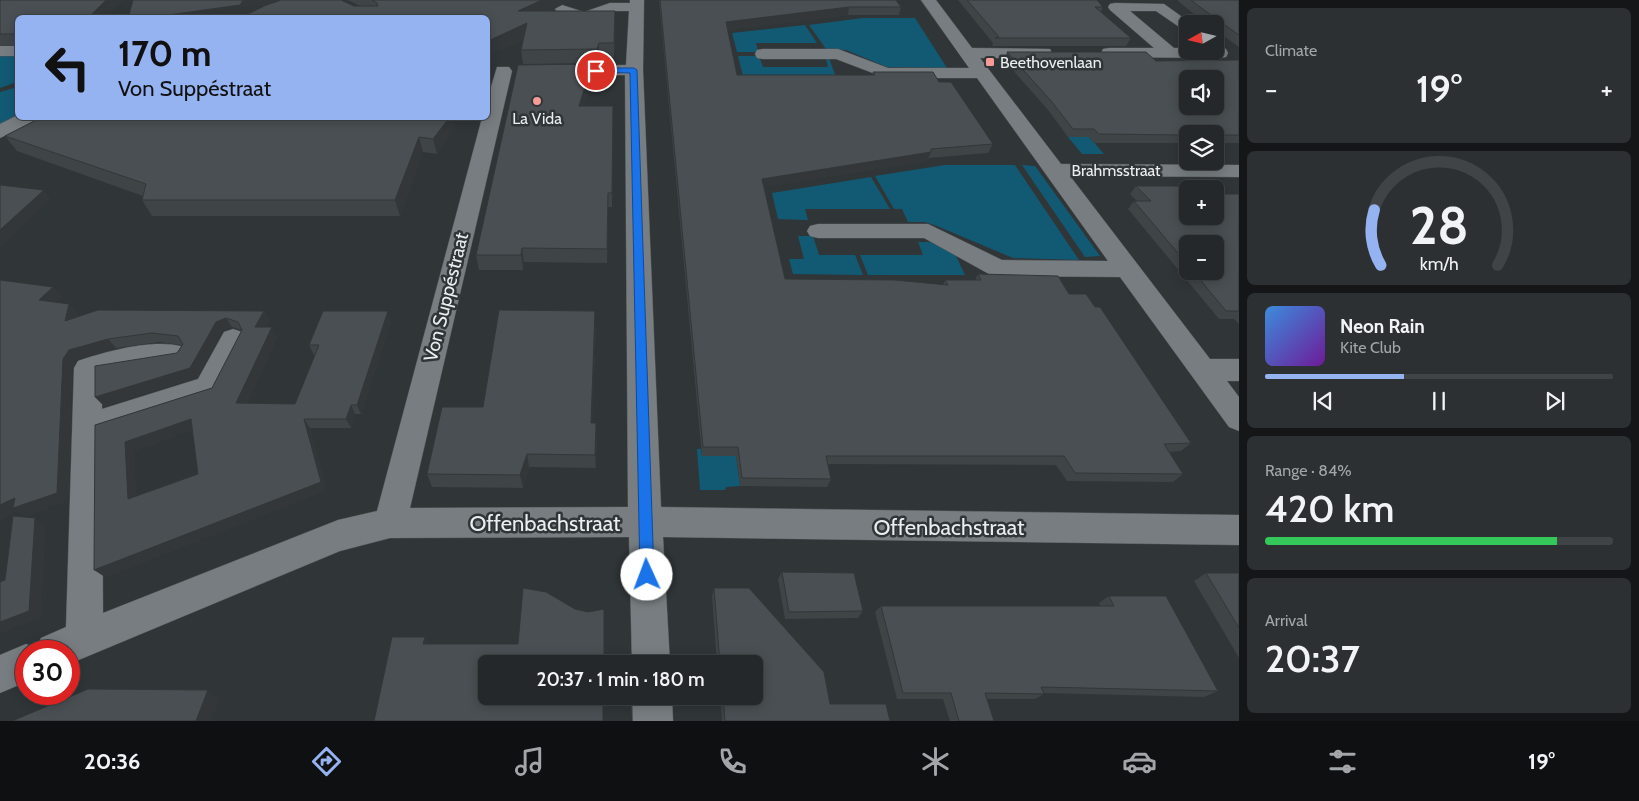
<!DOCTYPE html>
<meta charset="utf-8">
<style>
body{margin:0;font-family:Cabin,sans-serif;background:#2c3032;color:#f1f3f6;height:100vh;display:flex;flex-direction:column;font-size:19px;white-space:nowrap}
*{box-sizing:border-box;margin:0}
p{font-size:16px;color:#a3a6a8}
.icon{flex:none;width:28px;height:28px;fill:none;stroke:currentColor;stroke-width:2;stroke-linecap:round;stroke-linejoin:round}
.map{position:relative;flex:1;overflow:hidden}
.panel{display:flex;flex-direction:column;gap:8px;padding:8px;background:#141617;width:400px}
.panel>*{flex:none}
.banner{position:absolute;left:15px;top:15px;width:475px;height:105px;border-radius:8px;box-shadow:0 2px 12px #0003,0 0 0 1px #414447;background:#95b2f1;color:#111;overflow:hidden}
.needle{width:32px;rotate:262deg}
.fabs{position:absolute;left:1179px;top:15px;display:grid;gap:10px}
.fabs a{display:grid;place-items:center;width:45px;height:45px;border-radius:8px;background:#24282a;box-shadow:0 2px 12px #0003,0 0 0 1px #414447;font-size:25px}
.speed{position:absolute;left:15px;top:640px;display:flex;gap:10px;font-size:25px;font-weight:700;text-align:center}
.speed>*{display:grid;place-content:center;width:65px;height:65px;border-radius:50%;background:#24282a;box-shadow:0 2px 12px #0003,0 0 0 1px #414447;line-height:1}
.speed .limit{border:8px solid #d22;background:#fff;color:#111}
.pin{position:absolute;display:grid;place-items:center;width:42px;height:42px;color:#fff;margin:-21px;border:2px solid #fff;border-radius:50%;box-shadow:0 1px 5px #0007}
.me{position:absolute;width:55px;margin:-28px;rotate:358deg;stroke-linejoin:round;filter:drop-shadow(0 0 4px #0008)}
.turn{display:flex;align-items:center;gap:18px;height:105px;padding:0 20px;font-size:22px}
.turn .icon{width:65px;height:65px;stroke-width:2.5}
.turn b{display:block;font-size:35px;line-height:42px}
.big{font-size:38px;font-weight:600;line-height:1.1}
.panel .card{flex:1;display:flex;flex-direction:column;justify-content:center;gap:8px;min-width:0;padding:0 18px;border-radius:8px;background:#2c3032}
.panel .dial{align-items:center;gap:0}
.dial svg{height:130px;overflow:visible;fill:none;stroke:#414447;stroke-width:7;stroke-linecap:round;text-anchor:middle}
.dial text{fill:#f1f3f6;stroke:none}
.song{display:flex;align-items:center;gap:15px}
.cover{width:60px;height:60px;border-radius:8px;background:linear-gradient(135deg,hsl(210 70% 55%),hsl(280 70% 35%))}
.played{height:5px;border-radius:2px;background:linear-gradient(90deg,#95b2f1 40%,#414447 40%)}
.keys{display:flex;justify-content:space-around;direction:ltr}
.heat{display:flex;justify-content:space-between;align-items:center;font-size:28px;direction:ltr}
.charge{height:8px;border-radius:4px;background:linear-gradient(90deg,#34c759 84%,#414447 0)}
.trip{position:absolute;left:478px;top:655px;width:285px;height:50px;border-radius:8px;background:#24282a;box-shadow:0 2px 12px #0003,0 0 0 1px #414447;font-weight:600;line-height:50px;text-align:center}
.menu{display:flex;height:80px;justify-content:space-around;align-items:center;background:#0e1011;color:#a3a6a8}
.menu .icon{width:35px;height:35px}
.menu .active{color:#95b2f1}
.menu b{font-size:22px;color:#f1f3f6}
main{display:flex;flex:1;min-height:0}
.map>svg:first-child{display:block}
.green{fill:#125a74}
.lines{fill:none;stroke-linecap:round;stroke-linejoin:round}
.minor-casing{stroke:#4f5355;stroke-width:1}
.minor{fill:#777d80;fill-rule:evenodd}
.wall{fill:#3f4447;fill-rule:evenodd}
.shaded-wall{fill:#333739}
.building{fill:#494f52;stroke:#333739;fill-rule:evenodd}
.route{fill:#1a73e8;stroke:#114b97}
.poi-dot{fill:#f59c96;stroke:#303538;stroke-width:2}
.labels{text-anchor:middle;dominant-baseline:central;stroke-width:5;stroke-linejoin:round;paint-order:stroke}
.far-poi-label{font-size:16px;fill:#ebeef0;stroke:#303538;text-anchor:start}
.far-street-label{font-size:16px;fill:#ebeef0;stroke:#303538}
.street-label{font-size:19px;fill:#ebeef0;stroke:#303538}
.near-street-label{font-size:22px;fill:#ebeef0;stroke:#303538}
</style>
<main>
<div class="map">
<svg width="1239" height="721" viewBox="0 0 1239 721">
<rect width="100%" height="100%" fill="#303538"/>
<path class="green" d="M863 18H915L947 68 887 67 846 50 826 49 809 25Z
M805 25 817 43H756L758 52H737L732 33Z
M18 55 17 82 0 88V56Z
M738 56H759L763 67H828L826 59 829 58 836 77 743 76Z
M17 87V117L0 126V92Z
M1068 137H1089L1104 154H1082Z
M945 165H1015L1079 260 1013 258 937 226 925 222H908L902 209H894L875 176Z
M1022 165 1035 166 1100 256 1085 257Z
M871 177 890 209H805L808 220 778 219 772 193Z
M798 236H813L819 255H855L863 275 793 274 789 259H804Z
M918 242H930L955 254 965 275H868L860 255H923Z
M697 449H701L702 456H736L740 486 726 487 725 490H700Z"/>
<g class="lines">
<g class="minor-casing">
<path id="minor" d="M630 0H644L643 70 661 507 1239 515V545L663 537 670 664H632L629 537 390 538 340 551 69 664V651H26V682L0 693V655L26 644 36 648 41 638 66 627 74 368 78 361C107 351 155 338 184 347L188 354 184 361C157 369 128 365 102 374V409L198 379 224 332 233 329 242 332 246 339 218 395 102 433 103 613 338 520 377 511 482 118H488V97L497 67H509L512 71 410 508 628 507 625 75 555 76 549 75 546 71 549 67 555 66 626 65 629 11H613L598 19 583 22 557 12 555 9 562 5 584 12 610 3H630Z
M921 0H936L972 48 1050 49 1052 53 1050 57 1044 58H980L1061 164 1239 165V177L1070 176 1210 359H1239V381H1227L1239 397V431L1229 427 1120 277 998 276 989 274 924 238H818L810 236 807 231 810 226 818 224H928L1002 260 1108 261 977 78H886L836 59H763L757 58 755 54 757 50 763 49H838L888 68H969Z
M1115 3 1164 4 1192 24H1188V33L1156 11H1130L1174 48H1188V51H1215V45L1226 49 1228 53 1226 57 1220 58 1103 57 1101 53 1103 49 1109 48H1154L1110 10 1108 7 1110 4Z
M0 46H18V56H0Z
M18 115V118H35L33 122 0 138V124Z
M632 696H672L673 721H633Z"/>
</g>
<use href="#minor" class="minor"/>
</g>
<path class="wall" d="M0 0H122L104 18H18V45H0Z
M348 0H572L549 11H615L614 57H599L597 63 523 64 521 50 523 39 488 56V18H128L360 6Z
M659 0H896L901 7 899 15H848L727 30 737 75H872L873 72 939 82 993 144 988 153 929 158 927 161 764 187 785 279 943 285 945 280H975L978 274 1069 294 1095 307 1191 443 1181 451 1169 452 1183 474 1173 482 1067 481 1056 465 828 464 831 479 827 487 740 486 736 456H702Z
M958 0H1097L1103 7 1101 12 1131 38 1126 46H992L993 43Z
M1177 0H1239V47L1215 30V24H1207L1195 15Z
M1007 52 1156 61 1239 60V143H1215V134H1188V143H1094L1089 137H1068L1048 110 1004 60Z
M592 64 593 77 584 106 613 120 612 207H608L607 263 524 262 523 270H479L476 255Z
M455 129 437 154 423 152 400 216H152L142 200 143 196 17 151 5 136Z
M1136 186 1188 189 1223 194H1239V324L1234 319H1219L1128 209 1134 201H1137L1130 194ZM1188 244 1215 271H1188Z
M0 280 53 287 62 297 56 302 69 304 77 313 76 318 264 311 269 321 266 327 277 337 247 403 295 404 315 355H314L309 345 391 321 361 414H355L351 428H310L326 490 105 577 95 425 212 388 242 330 232 327 222 331 197 377 104 406 95 397 177 353 182 345 159 342 116 348 77 359 72 368 68 501 17 511 0 519ZM192 430 198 474 136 496 134 451Z
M596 325 592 423H596L597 436 596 468 529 467 523 488 432 487 427 474 483 407Z
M782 572 863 611 858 618 785 619 778 579Z
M1206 573H1239V658L1194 581Z
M714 588 830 704 890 721H722L720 696H754V664H717L712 596Z
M1109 596 1218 691 1204 697 1044 693V694L1035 699H987L994 721H950L943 699H897L875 612 881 606H1100L1099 603Z"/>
<path class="shaded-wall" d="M106 0H122L104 18H88Z
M243 0H284L248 13 246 18H147Z
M542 0H572L520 24 518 11Z
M849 7 848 15 725 31 726 22Z
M527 23 529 36 488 56V41Z
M599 43V57L597 63V49Z
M592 64 593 77 580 120 579 106Z
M449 118H452L455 129 437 154 433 139Z
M419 137 423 152 400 216 395 200Z
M931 152 927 161 760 188 762 179Z
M44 190 51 199 0 248V230Z
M522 248 524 262 523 270 521 255Z
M53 287 62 297 48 310 39 300Z
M69 304 77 313 73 331 65 321Z
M264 311 269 321 261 337 255 327Z
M388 311 391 321 361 414 357 405Z
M595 311 596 325 592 437 591 423Z
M226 318 232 327 222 331 197 377 104 406 95 397 190 368 216 322Z
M272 327 277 337 243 412 236 403Z
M108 339 116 348 77 359 72 368 68 501 25 517 17 511 0 519V505L15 498 63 359 69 350Z
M351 405 355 414 351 428 346 419Z
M191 419 198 428 134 451 137 508 128 499 125 442Z
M304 419 310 428 326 490 105 577 94 570Z
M596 423 597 436 596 468 595 455Z
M527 454 529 467 523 488 520 475Z
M35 518 46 526 41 618 0 634V622Z
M425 637 430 646 423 644Z
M208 690 220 698 211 721H196Z"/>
<path class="building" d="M0 0H106L88 18H18V34H0Z
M133 0H243L240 5 147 18H128Z
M281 0H341L354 6H378L377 3 372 0H542L518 11H615L614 43H599L597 49 521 50 527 23 488 41V18H240L264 6Z
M660 0H896L901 7H849L726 22 737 75H875L873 72H933L939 82H951L993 144 931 149V152L762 179 785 279 894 280 948 285 945 280H981L978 274 1058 276 1069 294H1086L1095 307H1100L1191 443 1164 444 1183 474 1075 473 1064 456H826L831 479 742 478 738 447H703Z
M967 0H1097L1103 7H1095L1131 38H995L999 37Z
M1191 0H1239V35L1200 7Z
M1007 52H1146L1156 61 1239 60V135H1215V134H1188V135L1099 134 1094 129H1073L1052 102ZM1188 79H1215V106H1188Z
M592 64 579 106H613L612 193H608L607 249 522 248 521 255H476L518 65Z
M40 118H449L433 139 419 137 395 200H142L146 184 5 136Z
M0 185 44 190 0 230Z
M1136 186H1207L1209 189H1188V216H1215V193L1223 194H1239V311H1226L1193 271H1215V244H1188V265L1134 201H1151Z
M0 280 53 287 39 300 69 304 65 321 98 310 264 311 255 327H272L236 403 295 404 319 345H309L323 311H388L357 405H351L346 419H304L321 482 94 570 95 425 212 388 242 330 238 322 226 318 216 322 190 368 95 397V366L177 353 183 344 178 336 152 333 108 339 69 350 63 359 57 493 13 508 15 498 0 505ZM191 419 198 474 128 499 125 442Z
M499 310 595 311 591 423H596L595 455 527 454 520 475 427 474 442 407H483Z
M13 516 35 518 29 611 0 622V582L5 580Z
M782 572 854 573 863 611 789 612Z
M1206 573H1239V628Z
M523 588 546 592 575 609 588 612 604 609V664H486V696H603V721H374L392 637H425L423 644H518Z
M714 588H749L824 672 830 704H886L890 721H725L723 696H754V664H720Z
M1109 596H1166L1218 691 1041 687 1044 694 985 693 994 721H959L951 693H903L881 606H1114Z
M88 689 208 690 196 721H12Z"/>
<path class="route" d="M596 68H634L637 70 654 575 652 580 647 582 642 580 640 575 630 73 594 72Z"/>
<g class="poi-dot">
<rect x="985" y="57" width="10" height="10" rx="2.5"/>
<circle cx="537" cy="101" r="5"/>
</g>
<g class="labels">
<g class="far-poi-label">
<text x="1000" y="62">Beethovenlaan</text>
<text x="537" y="118" text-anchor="middle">La Vida</text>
</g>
<g class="far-street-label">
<text x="1116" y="170">Brahmsstraat</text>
</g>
<g class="street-label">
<text transform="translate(446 297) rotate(-76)">Von Suppéstraat</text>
</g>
<g class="near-street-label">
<text x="545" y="523">Offenbachstraat</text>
<text x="949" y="527">Offenbachstraat</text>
</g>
</g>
</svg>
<div class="fabs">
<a><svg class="needle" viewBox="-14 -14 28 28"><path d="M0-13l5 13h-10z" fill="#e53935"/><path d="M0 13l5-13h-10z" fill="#a3a6a8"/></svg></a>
<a><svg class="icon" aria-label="sound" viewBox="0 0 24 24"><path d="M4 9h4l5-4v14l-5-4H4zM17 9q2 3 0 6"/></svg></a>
<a><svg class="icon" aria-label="layers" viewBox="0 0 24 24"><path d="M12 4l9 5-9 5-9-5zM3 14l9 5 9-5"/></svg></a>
<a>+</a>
<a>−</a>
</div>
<div class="speed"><div class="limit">30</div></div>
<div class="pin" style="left:596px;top:71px;background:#d93025"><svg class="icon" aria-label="arrive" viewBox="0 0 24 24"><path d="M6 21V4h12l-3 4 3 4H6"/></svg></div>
<svg class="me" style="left:647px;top:575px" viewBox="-20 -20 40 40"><circle r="19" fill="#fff"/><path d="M0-13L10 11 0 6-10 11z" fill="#1a73e8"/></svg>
<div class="trip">20:37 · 1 min · 180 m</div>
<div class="banner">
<div class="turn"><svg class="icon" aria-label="left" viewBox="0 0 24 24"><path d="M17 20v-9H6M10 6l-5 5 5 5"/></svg><div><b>170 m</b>Von Suppéstraat</div></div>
</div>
</div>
<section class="panel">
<div class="card"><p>Climate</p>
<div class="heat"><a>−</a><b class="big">19°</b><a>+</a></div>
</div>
<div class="card dial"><svg viewBox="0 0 100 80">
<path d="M14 69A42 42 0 1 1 86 69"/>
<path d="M14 69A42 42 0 0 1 10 35" stroke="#95b2f1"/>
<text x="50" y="56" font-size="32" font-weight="700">28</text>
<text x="50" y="72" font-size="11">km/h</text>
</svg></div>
<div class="card">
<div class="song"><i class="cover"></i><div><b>Neon Rain</b><p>Kite Club</p></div></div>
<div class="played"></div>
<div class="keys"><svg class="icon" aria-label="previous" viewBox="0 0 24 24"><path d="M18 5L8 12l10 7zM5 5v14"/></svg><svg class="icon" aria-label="pause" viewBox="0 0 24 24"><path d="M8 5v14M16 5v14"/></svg><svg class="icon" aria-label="next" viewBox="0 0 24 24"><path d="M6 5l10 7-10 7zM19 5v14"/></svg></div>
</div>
<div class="card"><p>Range · 84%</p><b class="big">420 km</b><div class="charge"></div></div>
<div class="card"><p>Arrival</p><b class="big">20:37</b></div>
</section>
</main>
<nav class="menu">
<b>20:36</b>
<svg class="icon active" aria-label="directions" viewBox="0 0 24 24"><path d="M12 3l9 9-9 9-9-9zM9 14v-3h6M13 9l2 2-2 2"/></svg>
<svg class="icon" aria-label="music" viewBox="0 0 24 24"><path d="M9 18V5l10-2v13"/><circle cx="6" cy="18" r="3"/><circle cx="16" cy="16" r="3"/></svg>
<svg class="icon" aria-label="phone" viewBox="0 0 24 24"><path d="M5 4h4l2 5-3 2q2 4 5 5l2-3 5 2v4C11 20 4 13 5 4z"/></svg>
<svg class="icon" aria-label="climate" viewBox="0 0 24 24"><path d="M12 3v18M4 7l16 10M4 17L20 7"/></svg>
<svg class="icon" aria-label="car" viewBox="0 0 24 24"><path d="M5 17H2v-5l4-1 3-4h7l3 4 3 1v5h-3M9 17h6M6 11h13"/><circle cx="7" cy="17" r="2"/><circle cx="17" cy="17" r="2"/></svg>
<svg class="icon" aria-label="filters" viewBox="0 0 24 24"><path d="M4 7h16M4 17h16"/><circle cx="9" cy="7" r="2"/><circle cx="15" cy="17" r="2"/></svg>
<b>19°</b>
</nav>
